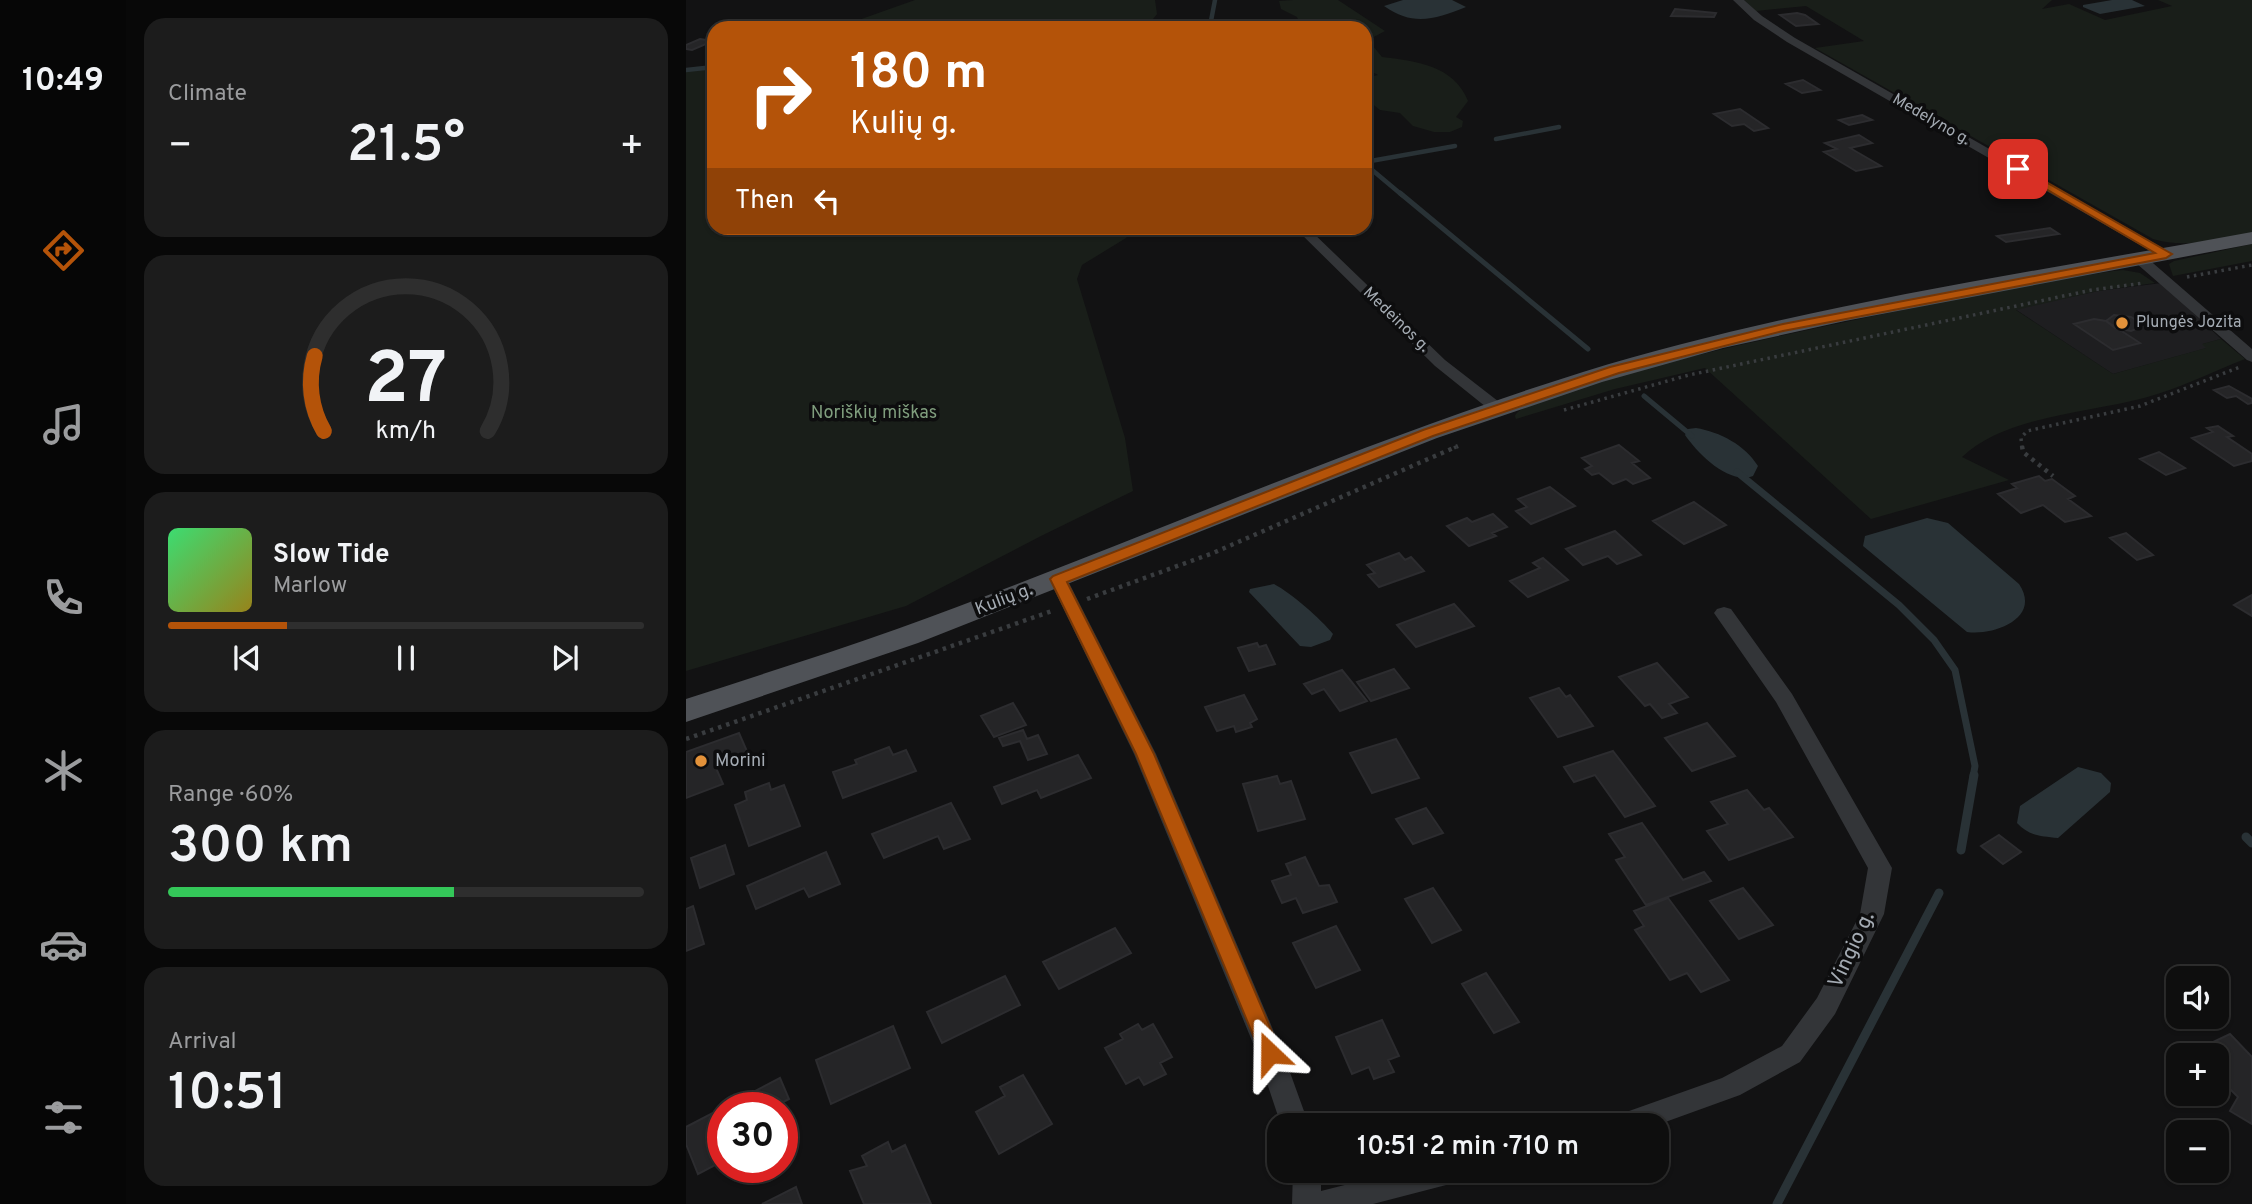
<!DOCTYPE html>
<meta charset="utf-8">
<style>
body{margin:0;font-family:Overpass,sans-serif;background:#1c1c1c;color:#f1f3f6;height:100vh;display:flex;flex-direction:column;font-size:26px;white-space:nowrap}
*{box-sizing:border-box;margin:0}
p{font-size:23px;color:#9b9c9e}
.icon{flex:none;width:38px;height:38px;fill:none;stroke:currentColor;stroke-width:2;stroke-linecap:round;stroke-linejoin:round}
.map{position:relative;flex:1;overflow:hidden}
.panel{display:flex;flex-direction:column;gap:18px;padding:18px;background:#080808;width:560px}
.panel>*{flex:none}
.guide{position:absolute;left:21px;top:21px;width:665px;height:214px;border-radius:21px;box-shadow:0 2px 5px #0004,0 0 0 2px #2e2e2e;background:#b45309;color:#fff;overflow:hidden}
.fabs{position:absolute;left:1480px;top:966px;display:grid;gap:14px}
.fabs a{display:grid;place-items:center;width:63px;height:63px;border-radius:14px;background:#0e0e0e;box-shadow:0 2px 5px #0004,0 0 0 2px #2e2e2e;font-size:35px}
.speed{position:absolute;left:21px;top:1092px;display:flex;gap:14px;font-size:35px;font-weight:700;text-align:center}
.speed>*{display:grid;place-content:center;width:91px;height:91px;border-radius:50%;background:#0e0e0e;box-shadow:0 2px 5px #0004,0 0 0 2px #2e2e2e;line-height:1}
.speed .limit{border:10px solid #d22;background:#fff;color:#111}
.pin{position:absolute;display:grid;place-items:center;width:60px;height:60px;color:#fff;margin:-30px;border-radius:14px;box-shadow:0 4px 10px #0006}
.me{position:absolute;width:77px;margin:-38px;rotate:337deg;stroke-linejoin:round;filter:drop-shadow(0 0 5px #0008)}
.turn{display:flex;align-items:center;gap:24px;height:147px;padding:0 28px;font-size:32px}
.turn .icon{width:91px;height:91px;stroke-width:2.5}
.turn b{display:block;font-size:49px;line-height:60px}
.then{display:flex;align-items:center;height:66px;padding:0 28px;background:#0003;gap:14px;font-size:26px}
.big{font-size:52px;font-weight:600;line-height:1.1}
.panel .widget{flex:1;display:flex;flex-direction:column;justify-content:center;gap:10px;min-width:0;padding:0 24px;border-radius:21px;background:#1c1c1c}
.panel .dial{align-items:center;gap:0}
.dial svg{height:182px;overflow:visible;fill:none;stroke:#2e2e2e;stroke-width:7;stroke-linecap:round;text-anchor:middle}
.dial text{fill:#f1f3f6;stroke:none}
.song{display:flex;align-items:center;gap:21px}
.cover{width:84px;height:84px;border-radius:10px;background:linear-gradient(135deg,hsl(140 70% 55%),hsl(50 70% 35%))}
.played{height:7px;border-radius:4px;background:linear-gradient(90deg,#b45309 25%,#2e2e2e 25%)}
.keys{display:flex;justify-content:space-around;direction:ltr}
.heat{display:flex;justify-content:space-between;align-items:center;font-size:38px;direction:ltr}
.charge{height:10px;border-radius:5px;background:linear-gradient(90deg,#34c759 60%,#2e2e2e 0)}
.trip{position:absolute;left:581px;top:1113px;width:402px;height:70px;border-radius:21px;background:#0e0e0e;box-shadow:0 2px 5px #0004,0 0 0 2px #2e2e2e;font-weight:600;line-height:70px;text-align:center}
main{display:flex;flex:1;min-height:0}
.tabs{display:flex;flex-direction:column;width:126px;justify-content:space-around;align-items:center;background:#060606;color:#9b9c9e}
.tabs .icon{width:49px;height:49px}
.tabs .selected{color:#b45309}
.tabs b{font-size:32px;color:#f1f3f6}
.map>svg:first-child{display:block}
.built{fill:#1e1e20}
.green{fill:#191e19}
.water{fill:#293236}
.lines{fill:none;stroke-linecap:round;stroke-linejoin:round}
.stream-far3{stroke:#293236;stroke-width:4.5}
.stream-far2{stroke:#293236;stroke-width:5}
.stream-far1{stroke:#293236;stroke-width:7}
.stream{stroke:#293236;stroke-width:9}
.building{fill:#252527;stroke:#2c2c2f;stroke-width:2}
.path-far1{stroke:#393c3f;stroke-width:3.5;stroke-dasharray:2.5 4.5;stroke-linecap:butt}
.path{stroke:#393c3f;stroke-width:4.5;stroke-dasharray:3.5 5;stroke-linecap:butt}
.street{fill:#333538;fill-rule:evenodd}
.primary{fill:#4f5257;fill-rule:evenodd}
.route{fill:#b45309;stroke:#753606;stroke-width:2}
.poi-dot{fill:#e3923a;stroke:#0d0d0e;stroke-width:2.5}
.labels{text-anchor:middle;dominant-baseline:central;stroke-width:7;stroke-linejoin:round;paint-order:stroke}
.far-street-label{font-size:16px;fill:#a4abb3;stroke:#0d0d0e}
.far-poi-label{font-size:16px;fill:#a4abb3;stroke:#0d0d0e;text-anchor:start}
.park-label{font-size:18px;fill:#7f9d7d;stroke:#0d0d0e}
.street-label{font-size:18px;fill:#a4abb3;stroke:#0d0d0e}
.poi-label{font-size:18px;fill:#a4abb3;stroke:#0d0d0e;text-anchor:start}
.near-street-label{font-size:21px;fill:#a4abb3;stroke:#0d0d0e}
</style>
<main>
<nav class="tabs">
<b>10:49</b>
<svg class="icon selected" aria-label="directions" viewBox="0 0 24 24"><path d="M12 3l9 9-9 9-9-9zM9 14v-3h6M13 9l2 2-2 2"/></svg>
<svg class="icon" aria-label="music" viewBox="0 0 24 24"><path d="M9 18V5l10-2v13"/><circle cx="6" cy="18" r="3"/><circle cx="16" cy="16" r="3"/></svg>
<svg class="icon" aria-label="phone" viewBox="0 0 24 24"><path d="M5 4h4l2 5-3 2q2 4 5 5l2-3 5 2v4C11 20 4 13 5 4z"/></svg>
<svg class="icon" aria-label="climate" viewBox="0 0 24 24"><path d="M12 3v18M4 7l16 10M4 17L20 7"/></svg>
<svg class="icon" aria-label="car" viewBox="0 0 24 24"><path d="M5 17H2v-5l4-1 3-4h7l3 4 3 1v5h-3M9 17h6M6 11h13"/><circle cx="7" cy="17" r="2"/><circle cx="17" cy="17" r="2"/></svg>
<svg class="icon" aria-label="filters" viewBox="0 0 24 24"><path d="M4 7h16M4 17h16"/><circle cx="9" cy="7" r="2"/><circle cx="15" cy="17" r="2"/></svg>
</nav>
<section class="panel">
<div class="widget"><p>Climate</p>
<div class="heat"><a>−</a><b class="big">21.5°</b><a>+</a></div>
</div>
<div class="widget dial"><svg viewBox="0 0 100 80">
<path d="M14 69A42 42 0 1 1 86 69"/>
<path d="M14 69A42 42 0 0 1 10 36" stroke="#b45309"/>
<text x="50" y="56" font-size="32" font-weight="700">27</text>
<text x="50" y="72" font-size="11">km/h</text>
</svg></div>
<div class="widget">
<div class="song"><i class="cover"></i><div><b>Slow Tide</b><p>Marlow</p></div></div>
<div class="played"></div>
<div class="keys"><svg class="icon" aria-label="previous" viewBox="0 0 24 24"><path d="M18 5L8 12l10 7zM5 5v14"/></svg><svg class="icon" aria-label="pause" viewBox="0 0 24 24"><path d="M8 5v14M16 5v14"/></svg><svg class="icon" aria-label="next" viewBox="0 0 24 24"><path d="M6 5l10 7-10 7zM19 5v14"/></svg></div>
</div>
<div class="widget"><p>Range · 60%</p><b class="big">300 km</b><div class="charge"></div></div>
<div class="widget"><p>Arrival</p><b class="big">10:51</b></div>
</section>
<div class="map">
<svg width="1566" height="1204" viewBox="0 0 1566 1204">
<rect width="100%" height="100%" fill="#121213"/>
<path class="built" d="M1476 283 1535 339 1517 344 1521 348 1427 374 1329 309 1412 291Z"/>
<path class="green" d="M229 0H469L471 14 460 28H150Z
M607 0H652L699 31 682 40 696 57C729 61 768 65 782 101L770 117 777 121 776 127 764 132H748L727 126 714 113 694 110 679 98V78L692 75 679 68V28H616L611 17 595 9 593 1Z
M1058 0H1366L1356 9 1383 4 1419 20 1486 6 1472 0H1566V233C1533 239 1500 249 1467 239L1129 48 1178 41 1120 6 1070 11Z
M28 67V228H449L440 238 396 265 391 279 439 438 447 491 355 536 220 606 0 671V70Z
M1566 244V261L1487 276 1483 264 1488 261Z
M1437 270 1454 273 1469 283 1412 291 1330 310 1427 374 1520 348 1516 344 1535 339 1559 359C1526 372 1492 389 1458 398 1402 413 1319 416 1276 457L1323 480 1185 519 1019 368 929 389 830 419 829 416C838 381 1372 276 1437 270Z"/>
<path class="water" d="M717 0H766L780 7C749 19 728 27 698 6Z
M1426 0H1446L1459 6 1414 14 1397 7V5Z
M1010 428C1034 432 1059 445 1072 466L1067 476C1043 485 1012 454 999 435L1002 429Z
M1241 518 1262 523 1333 584C1356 618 1308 636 1281 632L1177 546 1179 536Z
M588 584C605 593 635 619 647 634L644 640 625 647 614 646 563 592 564 589Z
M1392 767 1415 773 1425 783 1424 792 1372 838C1355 836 1343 836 1331 823L1334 806Z"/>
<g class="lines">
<path class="stream-far3" d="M527 28 524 26 529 0
M0 70 28 67
M810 139 873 127
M679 162 769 146
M679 164 716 195"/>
<path class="stream-far2" d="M714 193 902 349
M958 396 1006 436"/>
<path class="stream-far1" d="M1051 472 1213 605 1248 640 1269 670 1289 766 1287 777"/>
<path class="stream" d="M1560 837 1566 843
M1275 850 1288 775
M1091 1204 1253 893"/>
</g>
<path class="building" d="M989 9 1030 13 1028 17 985 16Z
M1111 13 1119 15 1132 24 1110 26 1094 15Z
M14 39 27 41 6 50 0 49V45Z
M1117 80 1134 90 1116 93 1100 84Z
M1054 109 1082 128 1068 131 1058 124 1046 126 1028 114Z
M1176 115 1186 120 1163 125 1153 120Z
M1173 135 1186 143 1164 148 1195 166 1170 171 1138 152 1151 149 1139 143Z
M1364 228 1373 234 1320 242 1311 236Z
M1428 315 1445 317 1453 322 1455 327 1445 331 1429 328 1420 321Z
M1408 319 1420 321 1454 343 1427 350 1388 324Z
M1543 386 1566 399V403L1562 404 1550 396 1541 398 1528 390Z
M1532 426 1547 436 1541 437 1566 454V461L1548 466 1506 438 1527 432 1521 428Z
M933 445 953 461 946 463 964 478 947 484 940 479 927 484 913 473 906 475 899 469 906 466 896 458Z
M1473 452 1499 468 1480 475 1454 459Z
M1353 476 1359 481 1366 479 1389 496 1382 499 1405 516 1379 522 1357 505 1335 513 1312 494 1331 488 1326 484Z
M864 487 889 506 845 524 830 511 841 507 832 499Z
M1008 502 1040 525 998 544 967 521Z
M807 514 821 527 806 533 810 536 783 546 761 526 781 518 786 522Z
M929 531 955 555 931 564 922 556 897 565 880 549Z
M1440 533 1467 555 1451 560 1424 538Z
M713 553 719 560 725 557 738 571 693 587 682 575 689 573 681 565Z
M857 558 882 580 842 597 824 581 854 568 847 563Z
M1566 595V616L1548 605Z
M768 604 788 626 730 647 711 625Z
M571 643 573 647 580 645 589 664 563 671 552 648Z
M971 663 1002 697 983 704 991 713 976 718 964 704 959 706 933 677Z
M708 669 723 688 685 701 671 682Z
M656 670 681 701 654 711 638 689 626 694 618 684Z
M873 688 880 697 884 695 907 726 872 737 844 698Z
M558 695 571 719 564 723 566 727 550 732 548 726 531 731 519 707Z
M327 703 340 725 308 737 295 716Z
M1021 723 1049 756 1006 771 979 738Z
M337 730 341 739 352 735 361 754 342 760 334 741 317 746 313 738Z
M53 733 63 756 30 768 37 784 0 798V752Z
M710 739 733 778 686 793 664 753Z
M203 747 207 755 220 750 230 771 157 798 147 772 171 764 169 760Z
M927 751 969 806 939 817 909 775 888 782 878 767Z
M392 755 405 778 355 798 351 790 316 804 308 787Z
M591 776 594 784 605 781 619 819 572 831 557 784Z
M83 783 85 790 98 785 114 826 63 846 49 805 61 800 59 792Z
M1061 790 1078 810 1083 808 1107 837 1043 860 1021 831 1042 824 1025 802Z
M265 803 284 839 258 849 252 836 198 858 186 834Z
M740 808 757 833 727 844 710 819Z
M956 823 997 880 1018 872 1025 881 960 905 930 860 939 857 923 834Z
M1313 835 1335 852 1317 864 1295 846Z
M39 845 48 874 14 888 5 858Z
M140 852 154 884 123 897 118 888 70 909 61 886Z
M619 857 633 886 643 885 651 902 617 913 610 898 596 903 586 881 605 875 600 864Z
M747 888 775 930 746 943 719 899Z
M1057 888 1087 925 1053 939 1024 901Z
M982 898 1043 980 1015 992 1001 973 984 980 949 930 958 926 948 911Z
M7 906 18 944 0 951V909Z
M650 926 674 970 630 988 607 943Z
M429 928 445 953 373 989 357 962Z
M800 973 833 1022 808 1033 776 984Z
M319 976 334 1005 256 1043 241 1012Z
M696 1020 713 1056 702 1060 708 1072 688 1079 683 1067 666 1074 650 1037Z
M452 1024 456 1030 467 1024 486 1057 474 1063 480 1074 458 1085 453 1077 440 1084 419 1048 437 1039 434 1034Z
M207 1026 224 1068 145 1104 130 1060Z
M1544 1034 1566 1057V1124L1544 1111 1552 1097 1531 1076V1055H1512L1508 1051Z
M337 1075 366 1124 313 1154 290 1112 319 1096 314 1087Z
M94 1078 103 1099 86 1108H37V1161L12 1174 0 1144V1127Z
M202 1142 206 1152 219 1145 245 1204H178L164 1171 181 1166 176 1156Z
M110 1187 116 1204H76Z"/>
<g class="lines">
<path class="path-far1" d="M1501 277 1566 265
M878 410 1003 375 1406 290 1458 283
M768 448 774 445
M1336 448 1335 438 1341 431 1454 406 1554 367"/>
<path class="path" d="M1336 446 1337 452 1367 476
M401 599 527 553 772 446
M0 739 366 611"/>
<path class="street" d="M1047 0H1058L1076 16 1109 38 1487 254 1485 257H1475L1101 42 1068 20Z
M609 228H622L759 360 817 405 819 408 817 411H805L749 366Z
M1455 256 1460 257 1566 349V362L1561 360 1450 263V257Z
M372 573 381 579 470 754 597 1053 623 1125H595L571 1053 448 754 363 579Z
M1038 607 1045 609 1106 694 1206 868 1198 914 1149 1014 1114 1062 1054 1095 971 1125H925L929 1116 1036 1078 1096 1046 1131 998 1174 914 1182 868 1090 702 1028 613 1031 609Z
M607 1171H635V1191L714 1171H778L774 1180 764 1184 687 1204H606Z"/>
<path class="primary" d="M1566 232V244L1159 321 1037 348 916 382 751 438 232 643 0 722V699C70 676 141 654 211 629 441 546 664 445 897 372 1115 305 1343 273 1566 232Z"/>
</g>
<path class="route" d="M1332 166 1486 254 1480 258 1097 331 933 373 747 436 381 582 468 754 595 1053 592 1059 584 1062 577 1059 450 754 364 579 367 576 737 430 924 367 1097 324 1469 253 1329 171V167Z"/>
<g class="poi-dot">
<circle cx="1436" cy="323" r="7"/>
<circle cx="15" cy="761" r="7"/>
</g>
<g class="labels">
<g class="far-street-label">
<text transform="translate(1245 120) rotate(30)">Medelyno g.</text>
<text transform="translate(710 320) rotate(44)">Medeinos g.</text>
</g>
<g class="far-poi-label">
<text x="1450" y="323">Plungės Jozita</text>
</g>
<g class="park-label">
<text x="188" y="413">Noriškių miškas</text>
</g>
<g class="street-label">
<text transform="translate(318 600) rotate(-21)">Kulių g.</text>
</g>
<g class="poi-label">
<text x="29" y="761">Morini</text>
</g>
<g class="near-street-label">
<text transform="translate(1166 950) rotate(-65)">Vingio g.</text>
</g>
</g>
</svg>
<div class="fabs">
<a><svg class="icon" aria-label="sound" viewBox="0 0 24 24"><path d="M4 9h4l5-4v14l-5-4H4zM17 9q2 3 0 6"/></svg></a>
<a>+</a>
<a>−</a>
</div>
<div class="speed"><div class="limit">30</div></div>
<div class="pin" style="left:1332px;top:169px;background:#d93025"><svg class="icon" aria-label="arrive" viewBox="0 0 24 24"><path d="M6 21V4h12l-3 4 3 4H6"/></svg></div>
<svg class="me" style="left:584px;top:1053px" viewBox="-20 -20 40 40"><path d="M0-17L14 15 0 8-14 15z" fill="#b45309" stroke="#fff" stroke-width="4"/></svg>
<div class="trip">10:51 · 2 min · 710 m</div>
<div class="guide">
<div class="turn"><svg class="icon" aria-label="right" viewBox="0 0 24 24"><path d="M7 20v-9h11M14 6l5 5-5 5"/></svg><div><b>180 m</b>Kulių g.</div></div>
<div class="then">Then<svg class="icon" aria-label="left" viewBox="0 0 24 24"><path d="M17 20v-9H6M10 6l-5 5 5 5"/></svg></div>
</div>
</div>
</main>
